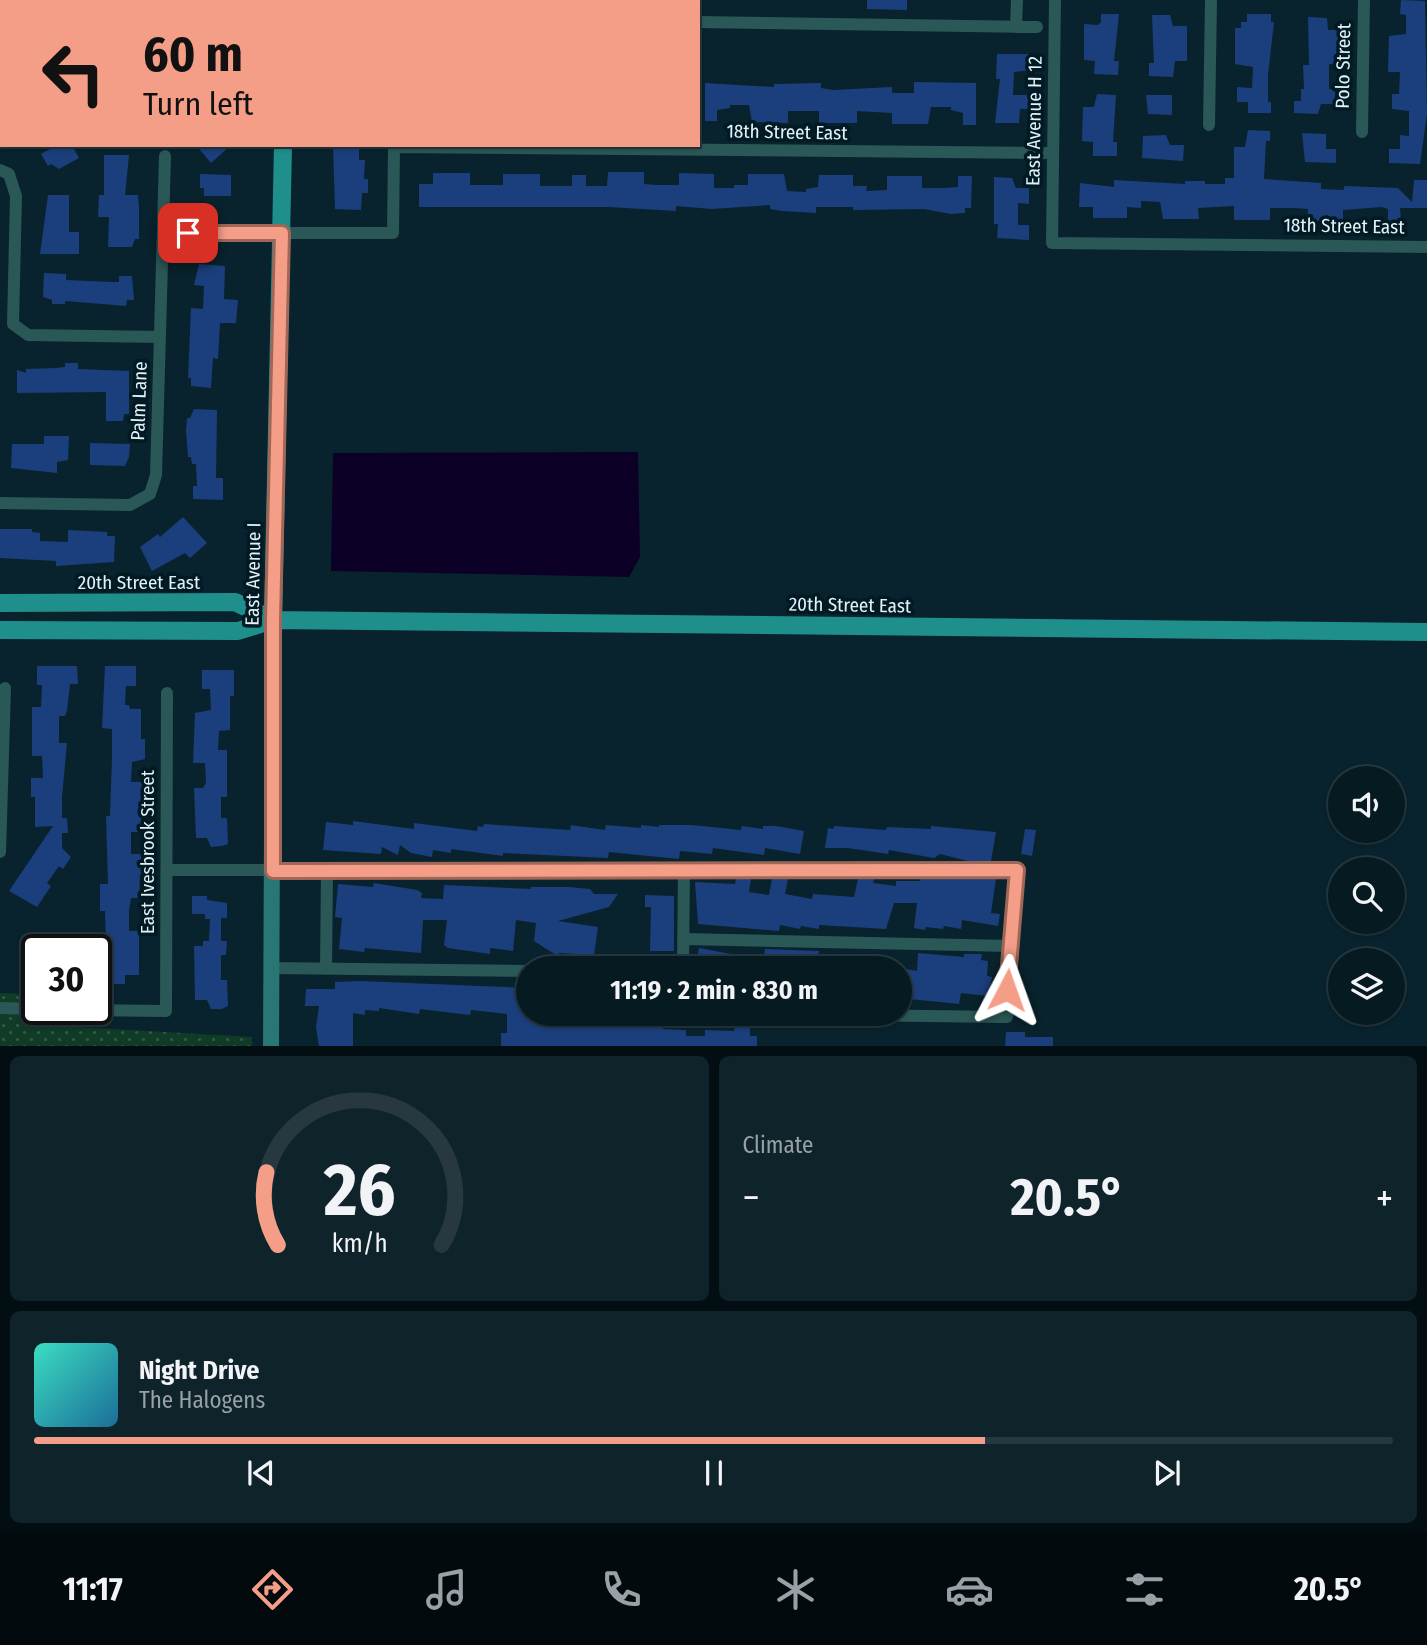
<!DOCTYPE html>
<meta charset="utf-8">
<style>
body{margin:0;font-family:"Fira Sans Condensed",sans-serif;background:#0f232a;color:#f1f3f6;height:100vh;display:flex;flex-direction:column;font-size:26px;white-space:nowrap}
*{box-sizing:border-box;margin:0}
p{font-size:23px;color:#98a1a5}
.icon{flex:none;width:38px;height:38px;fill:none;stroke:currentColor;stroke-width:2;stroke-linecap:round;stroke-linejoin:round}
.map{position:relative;height:1046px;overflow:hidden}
.drawer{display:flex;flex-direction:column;gap:10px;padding:10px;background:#030e13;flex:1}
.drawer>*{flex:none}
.hud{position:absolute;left:0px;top:0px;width:700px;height:147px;box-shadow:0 2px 5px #0004,0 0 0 2px #273840;background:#f49e88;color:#111;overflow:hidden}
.controls{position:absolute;left:1328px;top:766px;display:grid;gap:14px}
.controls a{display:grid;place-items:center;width:77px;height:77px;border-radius:50%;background:#061a22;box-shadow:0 2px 5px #0004,0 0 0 2px #273840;font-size:35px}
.speed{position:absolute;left:21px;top:934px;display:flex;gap:14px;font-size:35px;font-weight:700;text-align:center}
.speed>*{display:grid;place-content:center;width:91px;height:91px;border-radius:50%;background:#061a22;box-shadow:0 2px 5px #0004,0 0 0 2px #273840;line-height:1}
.speed .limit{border:4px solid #111;border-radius:10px;background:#fff;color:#111}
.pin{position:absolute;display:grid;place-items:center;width:60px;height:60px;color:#fff;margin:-30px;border-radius:14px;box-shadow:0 4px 10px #0006}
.me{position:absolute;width:77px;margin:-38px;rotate:4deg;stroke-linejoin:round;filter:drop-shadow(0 0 5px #0008)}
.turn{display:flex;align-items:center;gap:24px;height:147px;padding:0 28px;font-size:32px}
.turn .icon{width:91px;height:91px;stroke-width:2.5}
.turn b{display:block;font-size:49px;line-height:60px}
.big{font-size:52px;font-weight:700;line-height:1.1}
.drawer .card{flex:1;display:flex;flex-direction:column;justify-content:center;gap:10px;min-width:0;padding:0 24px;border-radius:10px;background:#0f232a}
.drawer .dial{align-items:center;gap:0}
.dial svg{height:182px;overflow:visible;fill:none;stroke:#273840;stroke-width:7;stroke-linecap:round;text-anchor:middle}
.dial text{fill:#f1f3f6;stroke:none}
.song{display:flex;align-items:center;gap:21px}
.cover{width:84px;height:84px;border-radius:10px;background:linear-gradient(135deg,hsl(170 70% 55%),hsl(200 70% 35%))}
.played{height:7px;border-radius:4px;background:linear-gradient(90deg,#f49e88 70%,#273840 70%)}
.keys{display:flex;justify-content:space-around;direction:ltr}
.heat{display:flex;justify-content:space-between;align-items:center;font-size:38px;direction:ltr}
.drawer .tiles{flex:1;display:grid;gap:10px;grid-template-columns:1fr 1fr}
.card:last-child{grid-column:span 2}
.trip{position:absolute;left:516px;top:956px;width:396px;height:70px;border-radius:35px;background:#061a22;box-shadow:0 2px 5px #0004,0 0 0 2px #273840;font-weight:700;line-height:70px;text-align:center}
.menu{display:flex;height:112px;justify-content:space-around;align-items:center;background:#020a0e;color:#98a1a5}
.menu .icon{width:49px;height:49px}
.menu .selected{color:#f49e88}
.menu b{font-size:32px;color:#f1f3f6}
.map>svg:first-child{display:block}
.grass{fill:url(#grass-dots)}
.water{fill:#0c0026}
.building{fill:#1b3f7c}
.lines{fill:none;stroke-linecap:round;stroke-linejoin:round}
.street{stroke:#2a5856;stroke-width:12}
.secondary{stroke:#287775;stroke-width:16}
.primary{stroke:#1f8f8c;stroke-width:18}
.route-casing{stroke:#9f6758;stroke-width:18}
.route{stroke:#f49e88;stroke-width:12}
.labels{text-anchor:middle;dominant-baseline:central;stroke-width:7;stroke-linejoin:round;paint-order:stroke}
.street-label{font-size:19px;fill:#e3f2f9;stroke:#011a24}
</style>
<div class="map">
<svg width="1427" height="1047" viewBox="0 0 1427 1047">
<defs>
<pattern id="grass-dots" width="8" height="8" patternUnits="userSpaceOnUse" patternTransform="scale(1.75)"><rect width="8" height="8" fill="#103b26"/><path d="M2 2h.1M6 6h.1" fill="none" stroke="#335846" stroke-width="1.8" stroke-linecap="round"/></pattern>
</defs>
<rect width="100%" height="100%" fill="#08232d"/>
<path class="grass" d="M0 993 37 994V1010H77L78 1027 252 1037V1047H0Z"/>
<path class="water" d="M638 452 640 557 629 577 331 571 333 453Z"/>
<path class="building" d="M867 0H907V10L867 9Z
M1401 0 1425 1 1427 114 1420 164 1389 163V149H1400V135L1409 136V111L1392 109V94H1399L1400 72H1388L1389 36 1406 34V15L1400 14Z
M1101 14H1119L1114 61H1119L1118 75 1094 74 1095 61 1084 60V24L1098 25 1101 22Z
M1247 14H1271V22H1274L1268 75V102H1271V113H1248V102H1237V87L1252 88 1253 67 1235 64V28H1241V22H1247Z
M1152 15H1170L1173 26H1187V61H1175L1173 77 1149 76V63H1154Z
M1308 17 1327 18 1328 30H1340L1341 65 1329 64V89H1335V104H1321L1318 114 1294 113V101H1301V89H1304L1303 65H1309Z
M997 54H1032L1031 70 1014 72 1013 95H1031V109H1020L1019 123H995L1000 79H996Z
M914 82 976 83V125H963V113L951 110V107H931L928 124H892V113L857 111V123H819V111H788V123L752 122 749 105H730V108L717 110V121H705V83L774 87V84L821 83V88L833 90 892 87V93H914Z
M1097 94 1116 95 1113 142H1117V156H1093V142L1082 141 1083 107H1094Z
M1146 95H1172V115L1148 114Z
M1248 130 1270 131V141H1266L1264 179 1321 183V189L1344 190V186L1398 188 1412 202 1414 180H1427V208H1400L1401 221H1388V209L1382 207 1343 210V221H1307L1308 209 1294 208H1270V220H1234V206L1198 208 1199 219H1163L1160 202 1141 201V208L1127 207V218H1093V207H1079L1080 183 1114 187V180L1185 184V181H1205V184H1225V178H1234V147H1245Z
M1302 133 1326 134V149H1336V163L1305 162Z
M1166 135 1170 145H1184L1183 161 1142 158 1143 136Z
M57 145H72L79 158 59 169 51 164 48 166 41 154Z
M196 145H231L211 163Z
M333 145H359V160H365L364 179H368V193H362L361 210 335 209Z
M104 155H129L125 195H138L139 207V239H135L132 247H108L109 217H98L99 195H104Z
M608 172H644V184L657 185H679V173L714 174V188H734V185H748V174H784L787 191 806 192V189L818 187 819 175H853V186H867L866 191 887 190V176H922V188H943L958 187V176H972L971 208H965V213L951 214 924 209 853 210V207H816V213L782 211 770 209V205L712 209 676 206V211L609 207H419V184H433V173H470V185H503V174H540V186H572V175H586V186H607Z
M200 174 231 175V196H204V188H200Z
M994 177 1012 178 1016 188H1029V204L1018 203V225H1029V240L997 238 998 224H994Z
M48 195H69V232H79V254H40Z
M199 264 225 266 224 299 238 300 236 323H220L218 359 213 358 211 388 191 386V378H188L191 308 203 309 204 286 194 285Z
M44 273 66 274V280L113 282H119V276H132L134 300H127L126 306 65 301V304H52V300L43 297Z
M65 363H78V369L129 371V414H124L123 421H106V392L17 393V370L26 373V369L56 368 65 367Z
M194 409 217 410 216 478H223V500L193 499V486H197L196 464H192L191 457H188L186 431 187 418H190Z
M44 436H69L68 460 57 462V473L11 468 12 444H44Z
M90 443 130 444 129 457 125 466 90 465Z
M183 517 207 543 190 558 185 553 152 571 140 547 158 534 160 537Z
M0 529H32V532L40 533V541L68 542V530L107 532V536H115L114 562 56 566V561L0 558Z
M37 666H77L78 684H70L67 710 65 716H59V743H67L62 797V818H67L68 833H62V848L71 857 63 869 59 866 47 883 51 886 37 907 9 891 53 826 35 827V797H31V778H43L42 756H32V707H41L42 685H37Z
M105 666H136V686H126L125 705H129L130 709H141V739H145V759L132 762 131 782H143L141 832H131V854H143V874H140L139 898H131L129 911V931H139V975H125V984H107L105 911H100V884H108L106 816H110L112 757V729L102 728Z
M202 670H234V696H230V730L219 731 218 750H227V797H221V818H227L228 844 222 846 211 847 207 838H196L194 788H203L206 783 205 763H193L195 713 211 710 210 689H202Z
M353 821 414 829V823L477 831 478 826 483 827 484 824 570 830 571 825 605 830 606 825 641 828V825L659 827V825H692L741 830 742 826 763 829V826H776L804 831 800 854 765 848 764 855 713 848 712 854 680 851 679 859 609 852 608 858 503 853V856L451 849V853L433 850 432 857 411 853 400 845 398 855 382 847 381 854 323 850 326 822 353 825Z
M834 826 886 830 887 827 931 829V826L996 832 991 861H968L940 854 934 858 889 850 888 854 848 848H825L828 828 833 829Z
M1025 829 1036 830 1032 856 1021 854Z
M736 879H751L749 892 769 895 772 879H788L785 894 812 899 813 894 854 897 858 879H874L873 883 896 886V881H920V879H996L991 913 1000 914 998 926 962 920 961 929 944 926 943 929 926 927 925 930 914 928 917 903H894L886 929 819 925V929L801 926 800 929 780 925 779 931 698 924 695 882 735 884Z
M374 883 417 890 422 893 421 898 443 899 444 885 531 889V887H568L590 889 594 894H618L609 907 558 921 598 927 594 955 559 953V957L534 941 536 923 516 920 513 951 490 948V954L448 948 444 945 447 920H423L421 953 365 948 364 952 339 949 342 918 335 917 338 884 373 887Z
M645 895 674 896V951H650L651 907H645Z
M192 896H207V900L227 903V918H221V941H227L226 955H221V980H227L228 1006 222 1009H211L207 1000H195L194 946H203V941H209L210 919H205V914H192Z
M699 948 731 954 729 966 695 968Z
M765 949 819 951 816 968H762Z
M918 953 964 957V954H982L981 960 988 961 987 976 992 977 988 996 961 993 959 1004 900 998V976L904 977 906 969 917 971Z
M361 981 528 988V1013H544L543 1021 571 1022 572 1013H665L663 1029 686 1030V1036H705V1030L734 1031 735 1026H750V1036H757V1047H501V1033H507V1014L471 1010 470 1015 420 1009 419 1014 379 1008V1011L365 1010V1015L353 1013V1047H319L316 1027 319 1006H305L306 989H335V982Z
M1006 1032H1025V1037H1053V1047H1005Z"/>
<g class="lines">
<path class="street" d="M1055 0 1052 243 1427 247
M456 2H569
M648 2V0
M698 22 1037 27
M1016 27 1017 0
M1209 125 1211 0
M1362 132 1364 0
M0 170 9 174 16 196 13 324 28 335 160 337
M165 233H393L394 147 1053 153
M0 503 130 505 150 494 156 475 165 156
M0 852 5 688
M167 870H1017L1008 964 1007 1017 683 1013
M683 939 1012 946
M271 968 528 971
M683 968 684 868
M326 969 327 872
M0 1008 37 1009
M79 1010 166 1011 167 693"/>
<path class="secondary" d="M271 1047 273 620"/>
<path class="primary" d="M285 2V0
M0 603 235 602 273 620
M273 620 283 145
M0 630 238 631 273 620 1427 632"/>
</g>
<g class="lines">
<g class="route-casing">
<path id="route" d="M188 233H282L273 620V871L1017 870 1007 990"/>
</g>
<use href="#route" class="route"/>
</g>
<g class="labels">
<g class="street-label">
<text transform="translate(1343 66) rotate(-89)">Polo Street</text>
<text transform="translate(1034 121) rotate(-89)">East Avenue H 12</text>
<text transform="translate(787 132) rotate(1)">18th Street East</text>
<text transform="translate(1344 226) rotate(1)">18th Street East</text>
<text transform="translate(139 401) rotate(-88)">Palm Lane</text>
<text transform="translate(253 574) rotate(-89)">East Avenue I</text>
<text x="139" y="582">20th Street East</text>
<text transform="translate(850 605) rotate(1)">20th Street East</text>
<text transform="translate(147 852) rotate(-90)">East Ivesbrook Street</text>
</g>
</g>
</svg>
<div class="controls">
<a><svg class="icon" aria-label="sound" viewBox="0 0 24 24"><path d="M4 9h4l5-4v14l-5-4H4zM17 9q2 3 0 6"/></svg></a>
<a><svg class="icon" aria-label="search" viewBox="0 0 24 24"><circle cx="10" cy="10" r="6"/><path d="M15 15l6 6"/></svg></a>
<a><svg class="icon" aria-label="layers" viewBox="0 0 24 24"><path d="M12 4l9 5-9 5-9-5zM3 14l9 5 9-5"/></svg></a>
</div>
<div class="speed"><div class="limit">30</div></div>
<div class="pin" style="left:188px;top:233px;background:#d93025"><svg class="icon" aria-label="arrive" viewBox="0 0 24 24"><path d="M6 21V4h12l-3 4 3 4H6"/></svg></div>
<svg class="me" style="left:1007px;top:990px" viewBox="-20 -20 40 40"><path d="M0-17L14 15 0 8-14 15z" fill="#f49e88" stroke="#fff" stroke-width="4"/></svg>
<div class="trip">11:19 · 2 min · 830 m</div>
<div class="hud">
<div class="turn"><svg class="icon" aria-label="left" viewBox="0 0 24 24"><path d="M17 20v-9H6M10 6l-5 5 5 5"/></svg><div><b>60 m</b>Turn left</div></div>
</div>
</div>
<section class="drawer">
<div class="tiles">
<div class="card dial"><svg viewBox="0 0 100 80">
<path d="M14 69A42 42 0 1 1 86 69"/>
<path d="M14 69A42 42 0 0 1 9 37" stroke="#f49e88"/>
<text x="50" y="56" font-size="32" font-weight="700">26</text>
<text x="50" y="72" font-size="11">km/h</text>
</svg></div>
<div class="card"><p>Climate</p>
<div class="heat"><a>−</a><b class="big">20.5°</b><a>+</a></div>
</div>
<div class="card">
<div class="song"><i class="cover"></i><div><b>Night Drive</b><p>The Halogens</p></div></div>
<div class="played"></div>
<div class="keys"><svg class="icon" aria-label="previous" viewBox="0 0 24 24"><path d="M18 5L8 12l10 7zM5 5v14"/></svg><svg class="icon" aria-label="pause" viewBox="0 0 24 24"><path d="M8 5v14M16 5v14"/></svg><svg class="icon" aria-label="next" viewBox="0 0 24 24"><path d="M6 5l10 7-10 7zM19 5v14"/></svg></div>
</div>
</div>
</section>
<nav class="menu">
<b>11:17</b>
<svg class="icon selected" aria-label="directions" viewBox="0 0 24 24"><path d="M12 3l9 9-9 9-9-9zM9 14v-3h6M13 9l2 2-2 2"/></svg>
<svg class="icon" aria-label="music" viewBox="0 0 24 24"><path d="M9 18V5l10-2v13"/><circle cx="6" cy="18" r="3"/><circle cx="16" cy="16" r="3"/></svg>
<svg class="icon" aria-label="phone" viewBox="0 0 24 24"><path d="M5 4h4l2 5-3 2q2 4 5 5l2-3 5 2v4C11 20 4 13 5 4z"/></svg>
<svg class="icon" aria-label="climate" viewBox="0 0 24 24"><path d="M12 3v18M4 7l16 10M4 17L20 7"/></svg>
<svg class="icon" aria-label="car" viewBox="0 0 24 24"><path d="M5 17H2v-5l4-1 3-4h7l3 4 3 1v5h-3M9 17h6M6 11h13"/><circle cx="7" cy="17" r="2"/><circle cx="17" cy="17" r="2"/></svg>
<svg class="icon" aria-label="filters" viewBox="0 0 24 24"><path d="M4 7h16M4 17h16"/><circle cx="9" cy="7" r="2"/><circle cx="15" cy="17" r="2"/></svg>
<b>20.5°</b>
</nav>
